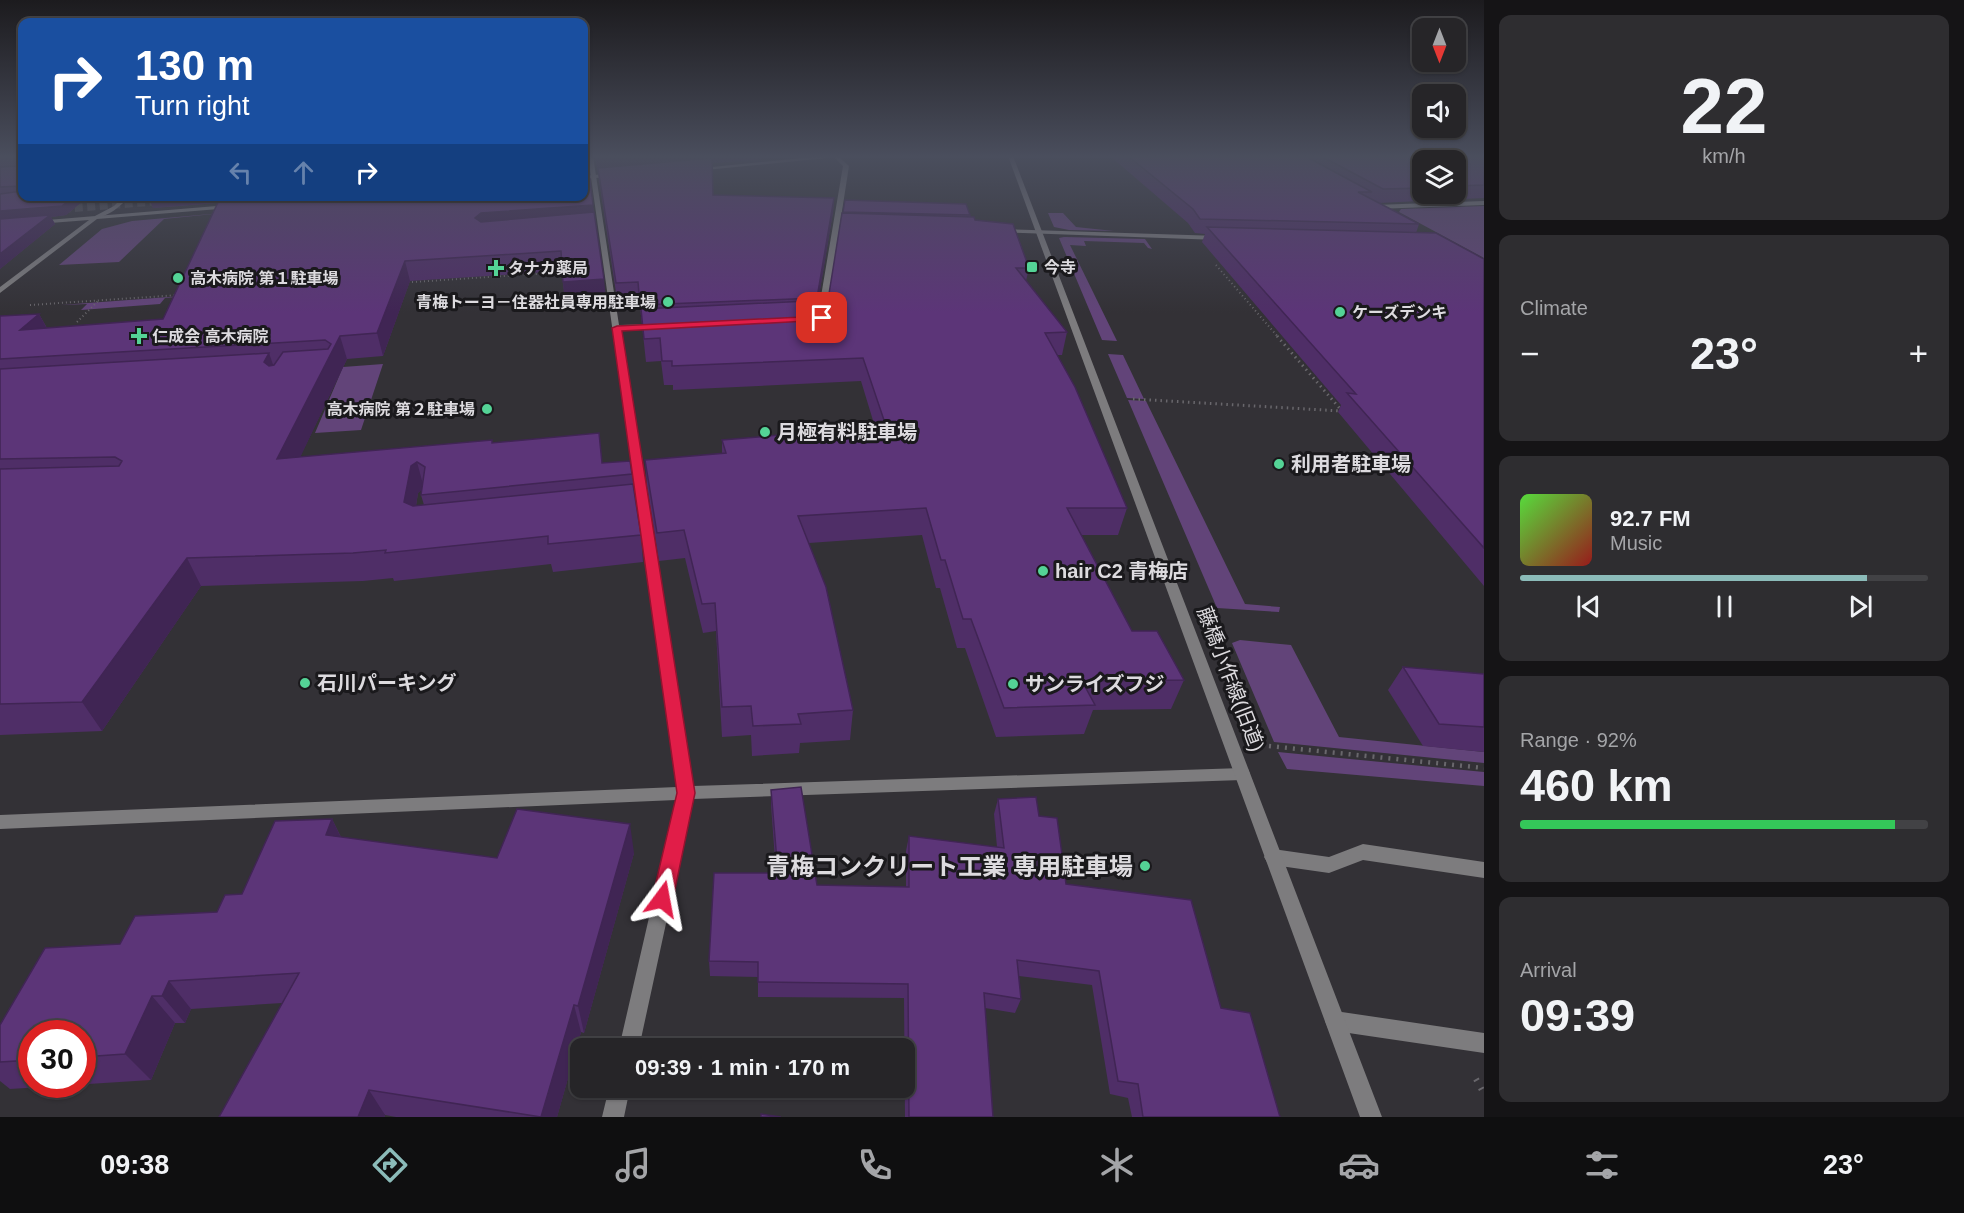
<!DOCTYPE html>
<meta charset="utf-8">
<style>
body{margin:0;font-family:Helvetica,"Noto Sans JP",sans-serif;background:#2e2d30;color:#f1f3f6;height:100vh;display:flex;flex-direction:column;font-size:22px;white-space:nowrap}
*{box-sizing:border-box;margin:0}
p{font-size:20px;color:#a4a5a8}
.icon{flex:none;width:33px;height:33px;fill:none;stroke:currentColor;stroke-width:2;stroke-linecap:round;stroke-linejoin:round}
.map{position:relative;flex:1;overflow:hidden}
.sheet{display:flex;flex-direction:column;gap:15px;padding:15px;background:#151416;width:480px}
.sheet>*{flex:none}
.hud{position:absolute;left:18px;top:18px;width:570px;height:183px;border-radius:12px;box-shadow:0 2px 4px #0004,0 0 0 2px #424245;background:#1a4fa0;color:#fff;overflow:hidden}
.needle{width:39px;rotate:180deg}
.tools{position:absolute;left:1412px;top:18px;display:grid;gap:12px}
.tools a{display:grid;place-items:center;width:54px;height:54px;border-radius:12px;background:#262528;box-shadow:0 2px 4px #0004,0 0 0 2px #424245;font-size:30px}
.speed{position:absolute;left:18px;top:1020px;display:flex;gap:12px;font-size:30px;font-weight:700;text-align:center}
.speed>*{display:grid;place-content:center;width:78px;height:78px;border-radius:50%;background:#262528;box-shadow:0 2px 4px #0004,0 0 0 2px #424245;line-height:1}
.speed .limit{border:9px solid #d22;background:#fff;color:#111}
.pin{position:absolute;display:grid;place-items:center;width:51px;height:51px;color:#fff;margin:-26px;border-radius:12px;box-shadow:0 3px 9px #0006}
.me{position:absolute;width:66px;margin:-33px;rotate:13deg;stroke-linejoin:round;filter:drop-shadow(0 0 4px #0008)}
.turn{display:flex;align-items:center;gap:21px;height:126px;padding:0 18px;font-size:27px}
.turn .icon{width:78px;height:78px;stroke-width:2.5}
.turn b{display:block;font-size:42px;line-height:51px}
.lanes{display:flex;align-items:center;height:57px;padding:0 18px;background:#0003;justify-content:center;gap:30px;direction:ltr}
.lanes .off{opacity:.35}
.big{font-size:45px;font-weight:700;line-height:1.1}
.sheet .widget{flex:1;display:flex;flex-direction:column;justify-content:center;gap:9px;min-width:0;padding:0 21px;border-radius:12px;background:#2e2d30}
.sheet .dial{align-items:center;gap:0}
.dial b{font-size:78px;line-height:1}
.song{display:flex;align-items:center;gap:18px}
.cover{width:72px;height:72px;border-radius:9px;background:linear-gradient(135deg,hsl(110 70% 55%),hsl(0 70% 35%))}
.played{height:6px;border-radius:3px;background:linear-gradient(90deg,#8bbbb9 85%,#424245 85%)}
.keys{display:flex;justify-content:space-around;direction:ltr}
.heat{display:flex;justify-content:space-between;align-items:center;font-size:33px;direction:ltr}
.charge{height:9px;border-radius:4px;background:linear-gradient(90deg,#34c759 92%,#424245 0)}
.trip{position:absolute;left:570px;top:1038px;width:345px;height:60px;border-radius:12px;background:#262528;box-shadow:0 2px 4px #0004,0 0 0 2px #424245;font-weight:700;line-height:60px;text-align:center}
.tabs{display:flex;height:96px;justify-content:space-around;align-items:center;background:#0f0f10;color:#a4a5a8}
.tabs .icon{width:42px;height:42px}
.tabs .selected{color:#8bbbb9}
.tabs b{font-size:27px;color:#f1f3f6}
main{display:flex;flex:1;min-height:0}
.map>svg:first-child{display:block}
.green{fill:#624479}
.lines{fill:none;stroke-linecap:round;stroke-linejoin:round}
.motorway-tunnel{stroke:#4c4a4f;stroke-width:8;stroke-dasharray:8 4.5;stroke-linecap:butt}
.path-far3{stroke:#69676c;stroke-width:2;stroke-dasharray:1 3;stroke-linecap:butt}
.path-far2{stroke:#69676c;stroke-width:3;stroke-dasharray:1.5 4;stroke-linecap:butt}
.path-far1{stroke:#69676c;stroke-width:4.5;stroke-dasharray:2 6;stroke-linecap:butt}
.path{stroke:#69676c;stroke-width:6;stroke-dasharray:2 8;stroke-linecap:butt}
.service{fill:#7d7c7e;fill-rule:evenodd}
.minor{fill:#7d7c7e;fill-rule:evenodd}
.tertiary{fill:#7d7c7e;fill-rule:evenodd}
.wall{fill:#4f2e67;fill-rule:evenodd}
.shaded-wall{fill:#402554}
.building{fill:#5c3578;stroke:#402554;stroke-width:1.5}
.route{fill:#e11d48;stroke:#92132f;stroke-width:1.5}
.poi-dot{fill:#54d396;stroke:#1a191c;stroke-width:2}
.labels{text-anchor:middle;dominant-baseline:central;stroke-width:6;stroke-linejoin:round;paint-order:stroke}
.far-poi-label{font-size:16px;font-weight:bold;fill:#dddbdf;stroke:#1a191c;text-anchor:start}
.poi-label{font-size:20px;font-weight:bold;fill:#dddbdf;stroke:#1a191c;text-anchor:start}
.street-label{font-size:20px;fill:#dddbdf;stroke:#1a191c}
.near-poi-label{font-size:24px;font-weight:bold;fill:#dddbdf;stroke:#1a191c;text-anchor:end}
</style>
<main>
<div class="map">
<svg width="1484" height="1117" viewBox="0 0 1484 1117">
<rect width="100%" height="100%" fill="#333136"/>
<path class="green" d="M1484 206V258L1399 212 1401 209Z
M233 212 164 219 119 262 59 265 102 229 132 221Z
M1048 213H1063L1076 227 1114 231 1069 230 1054 227Z
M1064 237 1145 239 1152 249 1148 248 1144 243 1084 241 1086 246 1070 245 1117 341 1102 340 1059 238Z
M196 295 165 298 160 304 81 310 87 304 61 305Z
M1108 354 1123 355 1144 399 1127 398Z
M383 364 361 430 315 433 343 367Z
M1128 400 1146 401 1245 604 1280 607 1279 612 1217 608Z
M1240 640 1291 645 1339 737 1484 752V763L1274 742 1232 643Z
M1278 752 1484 772V786L1287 769Z"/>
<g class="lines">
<path class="motorway-tunnel" d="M0 214 222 196"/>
<path class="path-far3" d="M1216 265 1278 337
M412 282 566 272
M30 305 179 295
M77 322 98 301"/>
<path class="path-far2" d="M1277 336 1342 411
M1133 399 1341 411"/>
<path class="path-far1" d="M1269 746 1484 768"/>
<path class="path" d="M1476 1079 1484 1094"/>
<path class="service" d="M999 229 1219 236 1222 238 1219 240 997 232V230Z
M1363 844 1484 862V878L1363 860 1329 873 1273 865 1267 862 1264 857 1267 852 1273 849 1329 857Z
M1335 1011 1484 1033V1053L1335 1031 1328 1028 1325 1021 1328 1014Z"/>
<path class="minor" d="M588 156H593L619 325 658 324 662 326 658 328 620 330 693 786 1242 768 1248 769 1250 774 1248 779 1242 780 693 799 639 1048H619L676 800 0 829V815L677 787Z
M838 156 849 166 826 314 822 316 818 314 843 166 834 157Z
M124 196H130C121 206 108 217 95 218V216L114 206Z
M1484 201V205L1375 209 1372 207 1375 205Z
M609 1088H630L624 1117H602Z"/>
<path class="tertiary" d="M823 156H847L695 171 692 169Z
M1008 156H1013L1382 1117H1360Z
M615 173 617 176 584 179V176Z
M229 205 231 208 97 219 0 293V287L89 220 37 224 35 221Z"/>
</g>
<path class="wall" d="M0 156H22V196H89L66 215 51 217 55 224 0 269Z
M586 156 606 300 565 303 562 271 410 281 383 356 347 359 300 457 493 443 602 463 630 461 641 535 643 562 553 572 551 564 394 581 393 578 363 581 201 586 102 731 0 735V316L39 314 47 328 163 319 218 203 153 208 148 196H584ZM422 489 421 495 424 505 416 506 418 493Z
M595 156H796L712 163 713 195 834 198 833 212 818 301 828 300 845 200 970 215V216L975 220 1029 268 1026 281 1067 332 1062 355H1057L1127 508 1118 535H1081L1132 631 1184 680 1171 709 1093 710 1084 734 996 737 965 648H957L940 588H936L922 535 809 543 853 710 850 740 800 743 799 753 752 756 751 735 722 737 716 631 703 633 685 558 659 561 647 486 645 460 722 454V440L875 427 861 381 673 390V385H664L661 361 646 362 639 297 617 299 598 173Z
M1110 156H1484V198L1378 203 1419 224 1416 233 1484 259V586L1338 412 1341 405 1202 242 1205 234 1195 233 1188 223ZM1422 160H1455V194H1422Z
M1403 667 1484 674V752L1423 746 1388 690Z
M771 790 817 885 906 887V851L909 836 997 847 994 814 998 799 1039 816 1066 884 1221 1008 1280 1117H1132L1128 1098 1110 1094 1092 985 1019 976 1021 999 1015 1013 985 1008 993 1117H905L904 998 758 997V977L710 976 709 961 776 873 771 805Z
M332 819 341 837 497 858 634 853 584 1033 581 1032 557 1117H396L385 1115 282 1003 191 1009 185 1023H175L151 1080 10 1089 0 1081V1062L120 944 217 912 242 894ZM32 1034H82V1084H32Z"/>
<path class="shaded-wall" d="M796 156 598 173 596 157 600 156Z
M587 157 588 173 584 174V158Z
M74 196H89L66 215 51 217 55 224 0 269V211Z
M148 196H293L153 208Z
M834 198 833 212 816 314 817 298Z
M593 205 595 223 484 232 475 218 481 213Z
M405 261 410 281 383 356 377 333Z
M604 279 606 300 565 303 563 282Z
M39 314 51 336 20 330Z
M340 336 347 359 287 485 277 459Z
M269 353 277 376 264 362Z
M417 462 424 488 418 493 412 529 404 502 411 466Z
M187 558 201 586 102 731 82 702Z
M332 819 346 848 326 835Z
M630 824 634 853 584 1033 578 1006Z
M169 981 191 1009 185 1023 162 996Z
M152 996 175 1023 151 1080 125 1054Z
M574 1005 581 1032 557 1117H541Z
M369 1090 385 1115V1117H358Z"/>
<path class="building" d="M0 156H22V186L0 187V167L18 166 20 158H0Z
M1128 156H1305L1372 192H1358L1419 224 1200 219 1193 209Z
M1321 156H1484V185L1455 186V160H1422V188L1383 189Z
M712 158 713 195 834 198 817 298 640 305 638 282 616 283 598 168Z
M584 164H588L593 205 481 213 475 218 481 222 594 212 604 279 563 282 561 251 405 261 377 333 340 336 277 459 492 440V443L599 433 602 463 630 461 632 474 421 495 425 467 417 462 411 466 404 502 413 506 633 484 641 535 548 544V536L385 553 386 550 353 553 187 558 82 702 0 704V469L119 466 122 461 115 457 0 459V369L269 353 264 362 269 366 274 365 283 352 328 349 331 344 325 340 0 359V316L39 314 20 330 163 319 221 196H584Z
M22 191V196H74L62 206 0 211V194Z
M845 200 966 204 970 215 843 212Z
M842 213 974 217 975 220 1013 224 1029 268H1016L1067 332 1045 333 1075 387 1127 508H1067L1132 631H1157L1184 680 1082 681 1095 705 1004 708 971 619H963L945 560H941L926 508 798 516 826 587 853 710 798 714 801 724 753 726 751 706 722 707 715 603 702 604 684 530 657 533 645 460 726 453 722 440 886 426 863 358 672 366V361H662L660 338 644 339 641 309 828 300Z
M50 215 0 254V219Z
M1207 227 1436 233 1484 259V548L1347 393 1356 394Z
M1403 667 1484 674V727L1439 724Z
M801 787 817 885 909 887V836L1004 848 998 799 1036 797 1039 816 1057 818 1066 884 1191 900 1221 1008 1250 1013 1280 1117H1143L1138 1084 1118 1081 1099 971 1017 960 1021 999 984 993 993 1117H909L908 984 758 982V962L709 961 714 873H778L771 790Z
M517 809 630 824 578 1006 574 1005 541 1117 369 1090 358 1117H219L299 973 169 981 162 996H152L125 1054 82 1057V1034H32V1060L0 1062V1025L45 948 120 944 135 916 217 912 225 895 242 894 275 821 332 819 326 835 497 858Z
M761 1114 781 1117H761Z"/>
<linearGradient id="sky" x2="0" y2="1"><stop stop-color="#1c1b1e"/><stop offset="0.5" stop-color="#4a4e5d"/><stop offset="1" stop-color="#4a4e5d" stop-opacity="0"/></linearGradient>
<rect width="1484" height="313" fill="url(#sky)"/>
<path class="route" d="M822 316 826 318 825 320 622 331 695 793 673 899 670 905 662 908 655 905 652 899 677 793 612 328 617 326Z"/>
<g class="poi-dot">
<rect x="1026" y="261" width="12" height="12" rx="3"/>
<path d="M493 259h6v6h6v6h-6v6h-6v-6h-6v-6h6z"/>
<circle cx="178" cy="278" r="6"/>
<circle cx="668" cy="302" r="6"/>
<circle cx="1340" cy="312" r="6"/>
<path d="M136 327h6v6h6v6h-6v6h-6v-6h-6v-6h6z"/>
<circle cx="487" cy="409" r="6"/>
<circle cx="765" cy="432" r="6"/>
<circle cx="1279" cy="464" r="6"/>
<circle cx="1043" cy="571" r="6"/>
<circle cx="305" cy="683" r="6"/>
<circle cx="1013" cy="684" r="6"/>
<circle cx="1145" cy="866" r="6"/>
</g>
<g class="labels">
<g class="far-poi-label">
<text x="1044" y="267">今寺</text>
<text x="508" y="268">タナカ薬局</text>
<text x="190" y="278">高木病院 第１駐車場</text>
<text x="656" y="302" text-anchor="end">青梅トーヨ－住器社員専用駐車場</text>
<text x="1352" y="312">ケーズデンキ</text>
<text x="152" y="336">仁成会 高木病院</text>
<text x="475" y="409" text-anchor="end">高木病院 第２駐車場</text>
</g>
<g class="poi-label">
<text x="777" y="432">月極有料駐車場</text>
<text x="1291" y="464">利用者駐車場</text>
<text x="1055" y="571">hair C2 青梅店</text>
<text x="317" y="683">石川パーキング</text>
<text x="1025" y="684">サンライズフジ</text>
</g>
<g class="street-label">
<text transform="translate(1231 679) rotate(69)">藤橋小作線(旧道)</text>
</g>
<g class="near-poi-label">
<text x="1133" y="866">青梅コンクリート工業 専用駐車場</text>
</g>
</g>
</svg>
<div class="tools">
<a><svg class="needle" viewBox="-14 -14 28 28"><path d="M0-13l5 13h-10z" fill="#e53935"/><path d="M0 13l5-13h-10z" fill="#a4a5a8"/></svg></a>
<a><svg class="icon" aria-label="sound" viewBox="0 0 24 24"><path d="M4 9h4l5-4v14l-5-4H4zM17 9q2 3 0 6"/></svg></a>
<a><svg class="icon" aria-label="layers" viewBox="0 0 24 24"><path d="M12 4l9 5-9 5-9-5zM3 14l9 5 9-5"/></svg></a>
</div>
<div class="speed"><div class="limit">30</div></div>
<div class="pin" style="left:822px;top:318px;background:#d93025"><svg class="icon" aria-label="arrive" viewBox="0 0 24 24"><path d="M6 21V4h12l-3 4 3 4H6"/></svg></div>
<svg class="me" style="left:662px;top:899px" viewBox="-20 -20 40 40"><path d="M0-17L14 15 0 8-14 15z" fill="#e11d48" stroke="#fff" stroke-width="4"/></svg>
<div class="trip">09:39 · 1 min · 170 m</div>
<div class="hud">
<div class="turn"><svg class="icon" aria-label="right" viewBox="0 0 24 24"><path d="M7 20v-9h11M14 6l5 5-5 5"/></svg><div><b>130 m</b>Turn right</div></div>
<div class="lanes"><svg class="icon off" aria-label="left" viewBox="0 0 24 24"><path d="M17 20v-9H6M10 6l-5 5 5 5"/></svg><svg class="icon off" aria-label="ahead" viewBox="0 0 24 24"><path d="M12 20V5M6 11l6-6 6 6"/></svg><svg class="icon" aria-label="right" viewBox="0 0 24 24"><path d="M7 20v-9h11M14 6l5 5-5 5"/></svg></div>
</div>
</div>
<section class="sheet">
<div class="widget dial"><b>22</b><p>km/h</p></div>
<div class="widget"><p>Climate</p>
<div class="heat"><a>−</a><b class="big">23°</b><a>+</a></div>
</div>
<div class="widget">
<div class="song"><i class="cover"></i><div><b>92.7 FM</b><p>Music</p></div></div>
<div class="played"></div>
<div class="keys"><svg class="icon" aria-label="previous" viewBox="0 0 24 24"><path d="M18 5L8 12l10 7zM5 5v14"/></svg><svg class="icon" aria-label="pause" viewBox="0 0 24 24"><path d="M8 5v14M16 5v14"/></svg><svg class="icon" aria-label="next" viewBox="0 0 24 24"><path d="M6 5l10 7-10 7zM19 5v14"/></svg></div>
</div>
<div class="widget"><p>Range · 92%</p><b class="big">460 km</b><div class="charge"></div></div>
<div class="widget"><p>Arrival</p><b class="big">09:39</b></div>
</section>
</main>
<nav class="tabs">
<b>09:38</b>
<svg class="icon selected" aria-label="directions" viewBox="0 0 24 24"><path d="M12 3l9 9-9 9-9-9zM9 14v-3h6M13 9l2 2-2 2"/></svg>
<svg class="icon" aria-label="music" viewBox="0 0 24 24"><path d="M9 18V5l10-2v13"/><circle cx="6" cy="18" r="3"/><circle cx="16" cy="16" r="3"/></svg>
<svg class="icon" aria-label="phone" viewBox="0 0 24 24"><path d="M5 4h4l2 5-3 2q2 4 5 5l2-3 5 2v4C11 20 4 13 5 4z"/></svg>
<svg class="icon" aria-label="climate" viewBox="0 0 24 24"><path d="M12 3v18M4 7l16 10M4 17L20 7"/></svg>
<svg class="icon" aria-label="car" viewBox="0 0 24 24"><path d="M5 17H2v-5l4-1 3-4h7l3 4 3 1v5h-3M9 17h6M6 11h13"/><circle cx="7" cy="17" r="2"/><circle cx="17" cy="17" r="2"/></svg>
<svg class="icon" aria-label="filters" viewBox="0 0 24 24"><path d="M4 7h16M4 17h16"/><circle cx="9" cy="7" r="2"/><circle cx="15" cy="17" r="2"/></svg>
<b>23°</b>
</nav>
